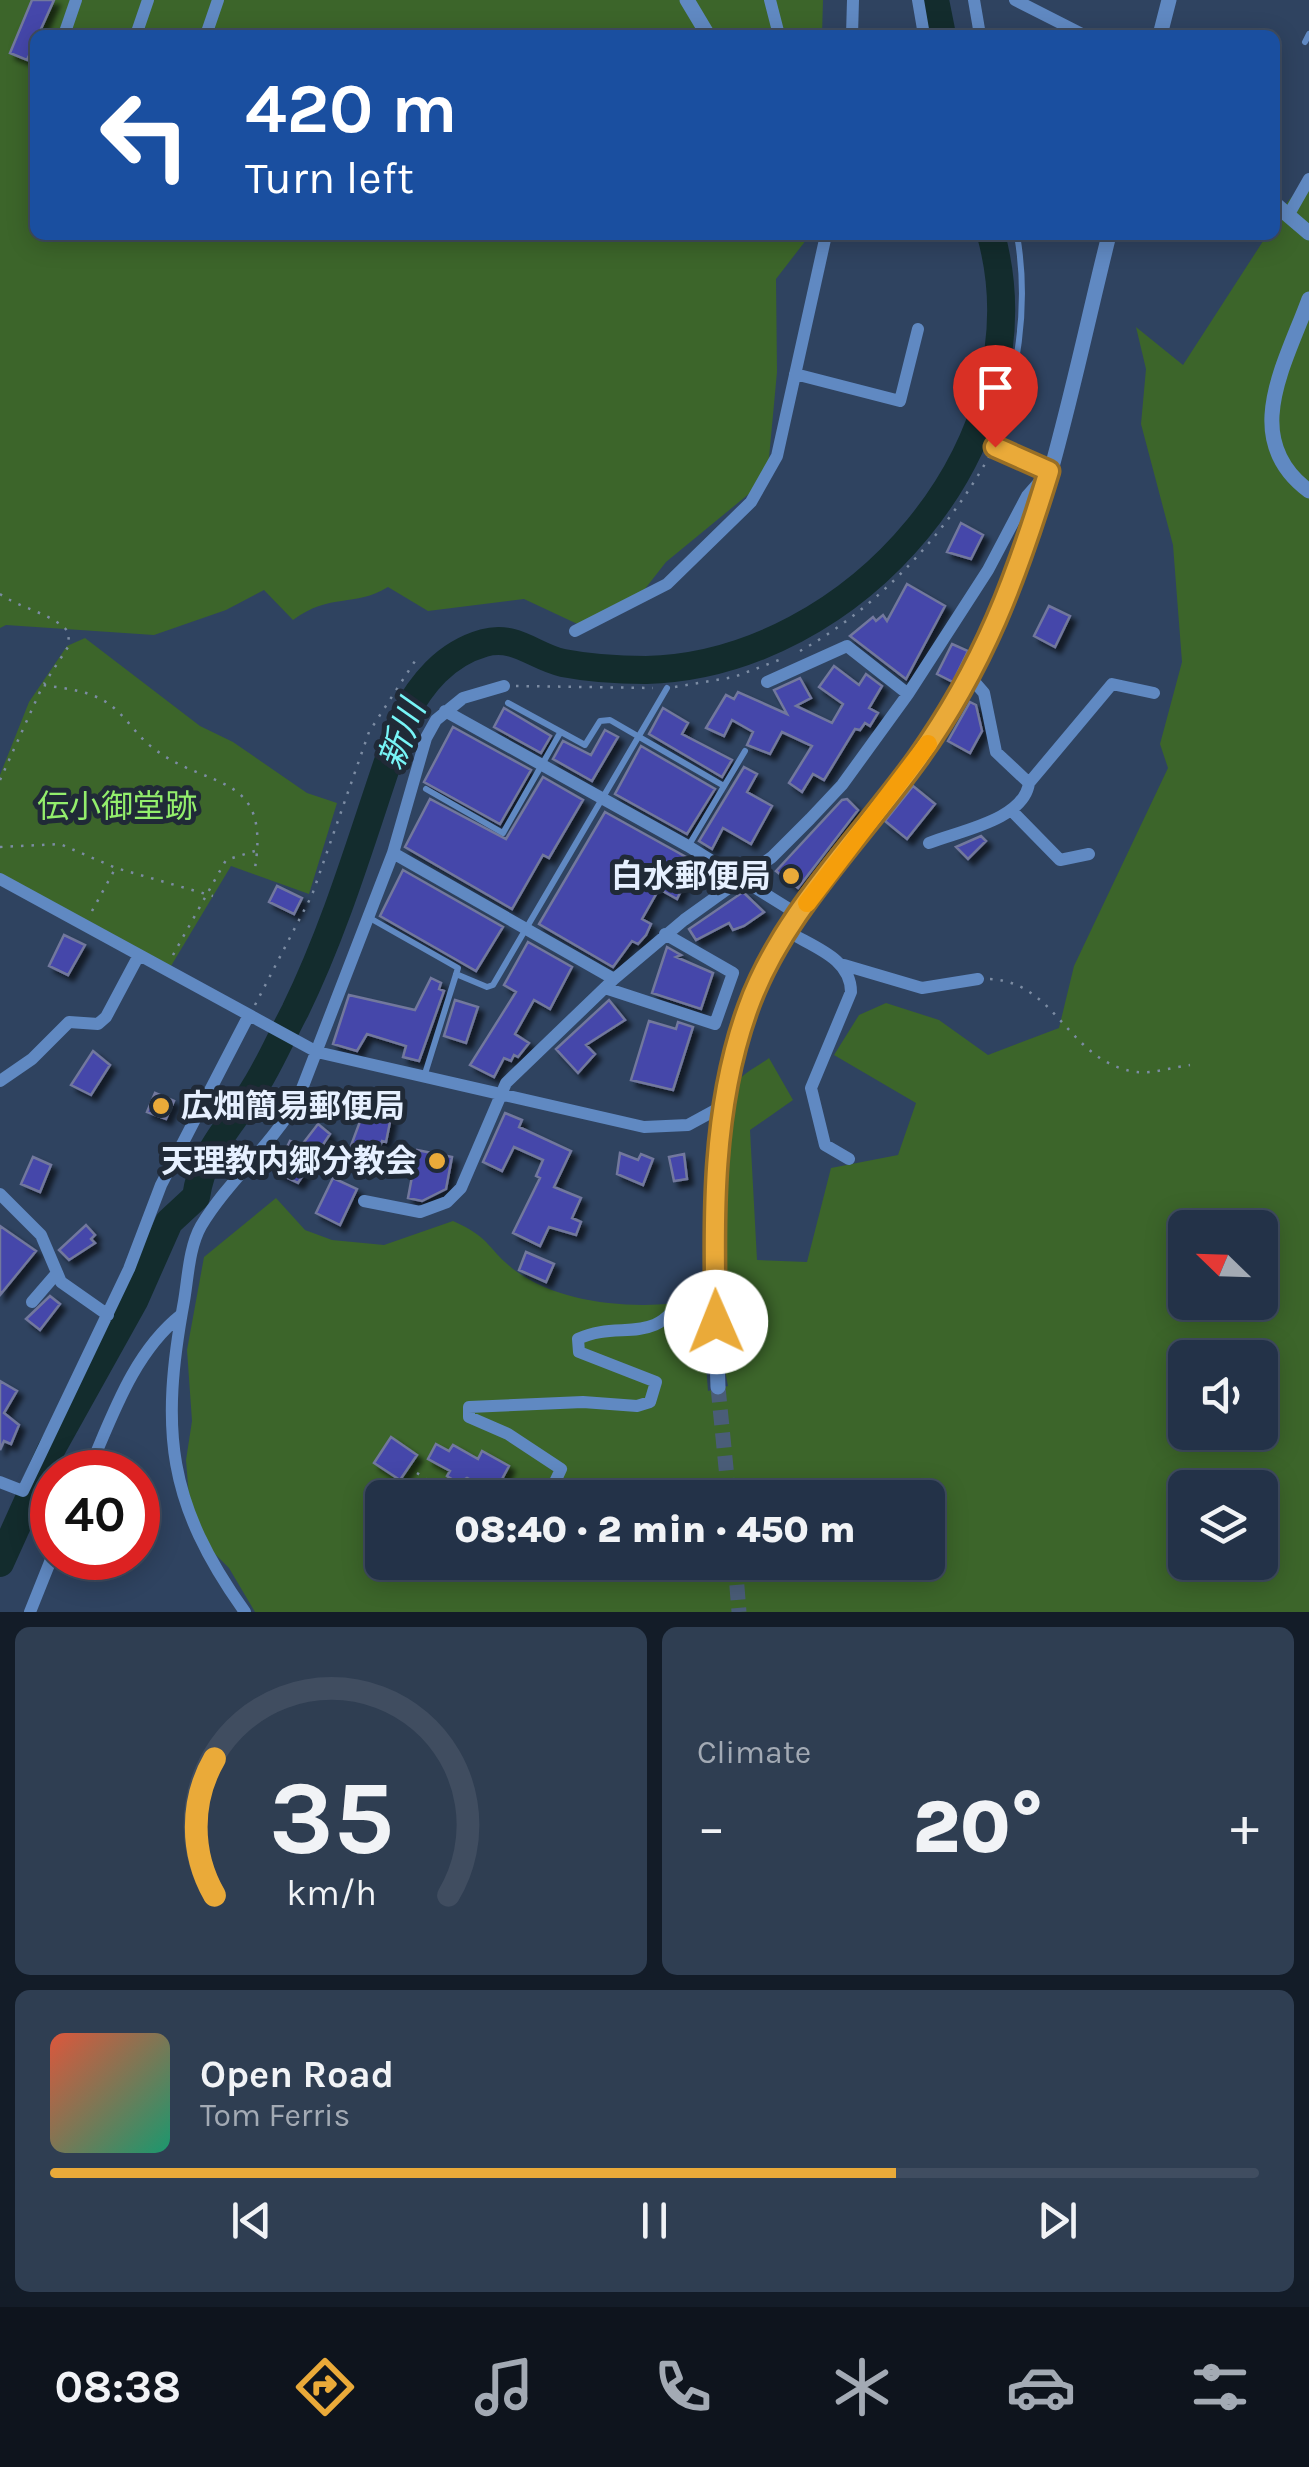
<!DOCTYPE html>
<meta charset="utf-8">
<style>
body{margin:0;font-family:Karla,"Noto Sans JP",sans-serif;background:#2f3e52;color:#f1f3f6;height:100vh;display:flex;flex-direction:column;font-size:38px;white-space:nowrap}
*{box-sizing:border-box;margin:0}
p{font-size:32px;color:#a3aab4}
.icon{flex:none;width:55px;height:55px;fill:none;stroke:currentColor;stroke-width:2;stroke-linecap:round;stroke-linejoin:round}
.map{position:relative;height:1612px;overflow:hidden}
.side{display:flex;flex-direction:column;gap:15px;padding:15px;background:#131c28;flex:1}
.side>*{flex:none}
.top-card{position:absolute;left:30px;top:30px;width:1250px;height:210px;border-radius:15px;box-shadow:0 5px 25px #0003,0 0 0 2px #404d60;background:#1a4fa0;color:#fff;overflow:hidden}
.needle{width:65px;rotate:293deg}
.fabs{position:absolute;left:1168px;top:1210px;display:grid;gap:20px}
.fabs a{display:grid;place-items:center;width:110px;height:110px;border-radius:15px;background:#233248;box-shadow:0 5px 25px #0003,0 0 0 2px #404d60;font-size:50px}
.speed{position:absolute;left:30px;top:1450px;display:flex;gap:20px;font-size:50px;font-weight:700;text-align:center}
.speed>*{display:grid;place-content:center;width:130px;height:130px;border-radius:50%;background:#233248;box-shadow:0 5px 25px #0003,0 0 0 2px #404d60;line-height:1}
.speed .limit{border:15px solid #d22;background:#fff;color:#111}
.pin{position:absolute;display:grid;place-items:center;width:85px;height:85px;color:#fff;margin:-102px -42px;border-radius:50% 50% 50% 0;rotate:-45deg;box-shadow:0 0 10px #0007}
.pin .icon{rotate:45deg}
.me{position:absolute;width:110px;margin:-55px;rotate:359deg;stroke-linejoin:round;filter:drop-shadow(0 0 8px #0008)}
.turn{display:flex;align-items:center;gap:35px;height:210px;padding:0 50px;font-size:45px}
.turn .icon{width:130px;height:130px;stroke-width:2.5}
.turn b{display:block;font-size:70px;line-height:85px}
.big{font-size:75px;font-weight:800;line-height:1.1}
.side .widget{flex:1;display:flex;flex-direction:column;justify-content:center;gap:15px;min-width:0;padding:0 35px;border-radius:15px;background:#2f3e52}
.side .dial{align-items:center;gap:0}
.dial svg{height:260px;overflow:visible;fill:none;stroke:#404d60;stroke-width:7;stroke-linecap:round;text-anchor:middle}
.dial text{fill:#f1f3f6;stroke:none}
.song{display:flex;align-items:center;gap:30px}
.cover{width:120px;height:120px;border-radius:15px;background:linear-gradient(135deg,hsl(10 70% 55%),hsl(160 70% 35%))}
.played{height:10px;border-radius:5px;background:linear-gradient(90deg,#eaaa39 70%,#404d60 70%)}
.keys{display:flex;justify-content:space-around;direction:ltr}
.heat{display:flex;justify-content:space-between;align-items:center;font-size:55px;direction:ltr}
.side .tiles{flex:1;display:grid;gap:15px;grid-template-columns:1fr 1fr}
.widget:last-child{grid-column:span 2}
.trip{position:absolute;left:365px;top:1480px;width:580px;height:100px;border-radius:15px;background:#233248;box-shadow:0 5px 25px #0003,0 0 0 2px #404d60;font-weight:800;line-height:100px;text-align:center}
.tab-bar{display:flex;height:160px;justify-content:space-around;align-items:center;background:#0e141d;color:#a3aab4}
.tab-bar .icon{width:70px;height:70px}
.tab-bar .selected{color:#eaaa39}
.tab-bar b{font-size:45px;color:#f1f3f6}
.map>svg:first-child{display:block}
.green{fill:#3c652a;fill-rule:evenodd}
.lines{fill:none;stroke-linecap:round;stroke-linejoin:round}
.river{stroke:#132c2d;stroke-width:28}
.building{fill:#4446aa;stroke:#72789d;stroke-width:2.5;filter:url(#shadow)}
.tertiary-tunnel{stroke:#4a5d78;stroke-width:15;stroke-dasharray:15 8;stroke-linecap:butt}
.path{stroke:#7c8ca3;stroke-width:2.5;stroke-dasharray:2.5 8;stroke-linecap:butt}
.service{stroke:#6089c2;stroke-width:6}
.minor{stroke:#6089c2;stroke-width:12}
.tertiary{stroke:#6089c2;stroke-width:15}
.route-casing{stroke:#986e25;stroke-width:25}
.route{stroke:#eaaa39;stroke-width:18}
.slow{stroke:#f59e0b;stroke-width:18}
.poi-dot{fill:#eaaa39;stroke:#202a37;stroke-width:4}
.labels{text-anchor:middle;dominant-baseline:central;stroke-width:10;stroke-linejoin:round;paint-order:stroke}
.park-label{font-size:32px;fill:#93ee6c;stroke:#202a37}
.poi-label{font-size:32px;font-weight:bold;fill:#e6f0ff;stroke:#202a37;text-anchor:end}
.water-label{font-size:35px;font-style:italic;fill:#77f5f7;stroke:#202a37}
</style>
<div class="map">
<svg width="1309" height="1612" viewBox="0 0 1309 1612">
<defs>
<filter id="shadow"><feDropShadow dx="5.5" dy="5.5" stdDeviation="2.5" flood-color="#0009"/></filter>
</defs>
<rect width="100%" height="100%" fill="#2f4360"/>
<path class="green" d="M0 0H823L822 35H35V235H810L776 279 777 372 767 479 666 562 634 603 586 628 524 599 428 611 388 587C354 608 331 592 293 620L264 590 226 610 154 635 6 625 0 628Z
M1309 184V1612H255L229 1568 208 1547 190 1510 186 1460 192 1421 187 1350 204 1257 276 1198 305 1230 332 1240 384 1245 453 1221C491 1238 486 1247 513 1269 563 1307 643 1310 701 1300L708 1391 728 1386C714 1308 682 1147 738 1081 745 1072 760 1065 769 1058L793 1100 750 1130 757 1260 807 1262 831 1168 898 1155 916 1103 834 1055 859 1015 886 1003 939 1020 988 1055 1059 1028 1074 966 1168 768 1160 744 1182 662 1173 545 1141 424 1146 369 1136 327 1183 365 1267 235H1275C1275 214 1291 193 1309 184ZM1185 1228H1260V1302H1185ZM1185 1358H1260V1432H1185ZM1185 1488H1260V1562H1185ZM382 1498H928V1562H382Z
M85 638 200 726 233 742 307 793 337 803 309 894 231 866 171 966 0 873V775L29 702 67 646Z"/>
<g class="lines">
<path class="river" d="M935 0 942 35
M0 1563 51 1450 134 1301 169 1222 196 1197C202 1155 225 1132 248 1098 266 1073 280 1039 295 1011 341 917 368 816 403 718 421 684 445 654 484 643 515 634 535 657 563 663 589 668 620 670 646 670 854 665 1048 443 991 235"/>
</g>
<path class="building" d="M32 0H54L27 60 10 53Z
M961 523 983 535 971 559 947 552Z
M907 584 945 606 906 679 850 636 873 617 876 621 883 615 887 621Z
M1049 606 1070 616 1055 647 1034 636Z
M952 644 968 651 953 682 937 674Z
M834 666 859 685 866 674 882 686 869 708 878 713 870 726 865 723 860 730 855 729 824 780 813 774 802 792 789 783 812 746 782 732 770 754 747 745 753 732 732 720 724 736 706 728 726 695 734 699 738 692 787 714 774 690 800 678 811 698 796 706 832 723 843 704 819 687Z
M970 702 976 705 982 731 970 753 948 741Z
M504 708 551 736 541 753 494 727Z
M663 708 688 723 682 734 732 760 722 777 649 734Z
M453 727 531 770 500 824 424 782Z
M605 730 618 737 592 781 553 759 563 741 591 755Z
M641 746 715 789 687 834 615 794Z
M744 767 757 774 747 792 772 806 751 844 723 828 712 849 699 841Z
M543 777 583 800 549 858 543 855 512 909 405 847 430 799 506 839Z
M913 786 935 804 907 839 885 821Z
M847 799 858 810 798 888 776 871 842 800Z
M605 812 695 862 677 899 659 889 642 919 651 924 646 935 638 944 632 941 613 967 539 924Z
M981 836 986 841 968 859 956 847Z
M403 870 503 927 476 971 380 916Z
M277 886 302 898 294 914 269 902Z
M743 892 764 912 744 926 733 930 729 923 696 940 689 929Z
M64 935 85 945 68 975 49 966Z
M528 942 572 967 550 1009 534 1000 515 1034 529 1043 518 1057 514 1055 511 1061 504 1058 494 1077 470 1065 516 992 504 985Z
M667 947 681 955 676 957 713 973 701 1009 652 993Z
M431 978 441 983 439 989 444 991 419 1061 403 1057 406 1046 367 1034 357 1051 333 1044 349 995 415 1010Z
M455 1000 478 1007 466 1043 444 1036Z
M609 1000 625 1020 586 1045 595 1054 578 1073 556 1049Z
M649 1021 676 1029 678 1022 693 1027 673 1090 631 1080Z
M93 1051 110 1065 91 1095 71 1085Z
M155 1093 174 1101 166 1119 147 1112Z
M365 1108 391 1117 386 1142 382 1141 375 1160 349 1151Z
M505 1113 522 1120 519 1127 571 1151 554 1187 581 1198 572 1218 581 1222 576 1235 549 1227 540 1246 513 1233 540 1178 536 1176 543 1160 514 1147 502 1171 483 1162Z
M318 1124 330 1134 298 1183 275 1172 290 1141 301 1146Z
M417 1150 452 1157 446 1189 422 1201 408 1198Z
M620 1153 638 1160 641 1154 653 1159 643 1185 617 1174Z
M684 1154 687 1179 674 1181 669 1157Z
M33 1157 51 1165 40 1192 21 1184Z
M333 1178 357 1189 340 1225 316 1213Z
M86 1225 95 1235 91 1239 95 1243 69 1260 59 1250Z
M0 1226 36 1251 0 1295Z
M526 1252 554 1264 546 1282 519 1270Z
M50 1296 60 1304 40 1330 26 1319Z
M0 1381 17 1391 4 1413 19 1425 11 1444 4 1441 0 1450Z
M391 1437 417 1455 400 1480 374 1463Z
M436 1444 449 1451 453 1445 478 1459 482 1451 509 1466 495 1492 467 1478 458 1483 447 1476 450 1471 428 1459Z"/>
<g class="lines">
<path class="tertiary-tunnel" d="M718 1387 729 1498
M735 1562 739 1612"/>
<path class="path" d="M0 594C21 609 55 614 69 633L68 647 44 684
M800 651C879 607 946 534 990 455
M516 686 653 688
M675 687 734 677 779 660
M0 780 43 685C68 689 96 691 115 709 129 721 138 737 153 748 209 792 273 769 254 874
M0 847 60 844 116 868 213 896
M92 911 115 869
M173 955 226 860 258 850
M990 979C1057 982 1068 1062 1136 1072 1152 1074 1173 1067 1190 1065
M255 1005 312 895 369 732 415 661
M417 1473 455 1498"/>
<path class="service" d="M1305 42 1309 34
M1017 235C1030 310 1016 375 995 447L1048 471
M508 703 585 745 600 721 610 720 724 786
M426 789 503 833 560 733
M689 845 745 751
M368 917 458 968 424 1077
M456 974 487 987 493 985 667 688"/>
<path class="minor" d="M770 0 779 35
M918 0 924 35
M974 0 980 35
M1015 0 1084 35
M64 35 76 0
M136 35 148 0
M206 35 218 0
M852 35 853 0
M1289 214 1309 179
M795 374 900 401 918 329
M575 631 667 584 751 502 777 456 826 235
M767 682 847 646 908 694
M445 711 688 846 799 915
M1029 783 1112 684 1154 693
M1011 810 1060 860 1089 854
M929 843C959 831 1024 820 1029 783L996 752 984 693 971 678
M393 853 614 979
M0 879 317 1052 644 1127 688 1125 721 1107
M787 931C813 947 851 958 851 992L811 1088 825 1145 849 1159
M844 965 922 988 978 979
M605 988 715 1024 733 973 665 934
M0 1081 32 1059 69 1022 98 1024 106 1017 139 955
M0 1194 41 1235 61 1282 108 1315
M364 1201 420 1212 447 1202 461 1188 506 1083 614 979 684 920 772 857 810 819 842 785 908 694 988 570 1027 496 1049 471
M32 1302 57 1273
M88 1472C112 1417 133 1353 181 1315
M0 1482 23 1491 129 1269 161 1185 249 1015
M512 1498 509 1495 554 1484 561 1469 508 1434 469 1417V1407L583 1402 637 1406 650 1402 656 1382 579 1352 578 1339C619 1319 656 1348 683 1295L715 1289
M30 1612 52 1557
M245 1612C167 1503 160 1431 184 1301 188 1278 189 1247 201 1226 228 1181 271 1146 298 1099L393 853 426 738 436 720 463 698 504 686"/>
<path class="tertiary" d="M687 0 708 35
M1160 35 1169 0
M1275 204 1309 233
M1309 299C1285 365 1239 439 1309 491
M718 1387C713 1236 700 1064 787 932 845 844 923 768 973 675 1045 540 1072 382 1109 235"/>
</g>
<g class="lines">
<g class="route-casing">
<path id="route" d="M716 1322C713 1218 712 1107 748 1008 782 913 860 839 918 758 984 665 1016 579 1049 471L995 447"/>
</g>
<use href="#route" class="route"/>
<path class="slow" d="M807 903 928 744"/>
</g>
<g class="poi-dot">
<circle cx="791" cy="876" r="10"/>
<circle cx="161" cy="1106" r="10"/>
<circle cx="437" cy="1161" r="10"/>
</g>
<g class="labels">
<g class="park-label">
<text x="117" y="806">伝小御堂跡</text>
</g>
<g class="poi-label">
<text x="771" y="876">白水郵便局</text>
<text x="181" y="1106" text-anchor="start">広畑簡易郵便局</text>
<text x="417" y="1161">天理教内郷分教会</text>
</g>
<g class="water-label">
<text transform="translate(402 735) rotate(-69)">新川</text>
</g>
</g>
</svg>
<div class="fabs">
<a><svg class="needle" viewBox="-14 -14 28 28"><path d="M0-13l5 13h-10z" fill="#e53935"/><path d="M0 13l5-13h-10z" fill="#a3aab4"/></svg></a>
<a><svg class="icon" aria-label="sound" viewBox="0 0 24 24"><path d="M4 9h4l5-4v14l-5-4H4zM17 9q2 3 0 6"/></svg></a>
<a><svg class="icon" aria-label="layers" viewBox="0 0 24 24"><path d="M12 4l9 5-9 5-9-5zM3 14l9 5 9-5"/></svg></a>
</div>
<div class="speed"><div class="limit">40</div></div>
<div class="pin" style="left:995px;top:447px;background:#d93025"><svg class="icon" aria-label="arrive" viewBox="0 0 24 24"><path d="M6 21V4h12l-3 4 3 4H6"/></svg></div>
<svg class="me" style="left:716px;top:1322px" viewBox="-20 -20 40 40"><circle r="19" fill="#fff"/><path d="M0-13L10 11 0 6-10 11z" fill="#eaaa39"/></svg>
<div class="trip">08:40 · 2 min · 450 m</div>
<div class="top-card">
<div class="turn"><svg class="icon" aria-label="left" viewBox="0 0 24 24"><path d="M17 20v-9H6M10 6l-5 5 5 5"/></svg><div><b>420 m</b>Turn left</div></div>
</div>
</div>
<section class="side">
<div class="tiles">
<div class="widget dial"><svg viewBox="0 0 100 80">
<path d="M14 69A42 42 0 1 1 86 69"/>
<path d="M14 69A42 42 0 0 1 14 27" stroke="#eaaa39"/>
<text x="50" y="56" font-size="32" font-weight="700">35</text>
<text x="50" y="72" font-size="11">km/h</text>
</svg></div>
<div class="widget"><p>Climate</p>
<div class="heat"><a>−</a><b class="big">20°</b><a>+</a></div>
</div>
<div class="widget">
<div class="song"><i class="cover"></i><div><b>Open Road</b><p>Tom Ferris</p></div></div>
<div class="played"></div>
<div class="keys"><svg class="icon" aria-label="previous" viewBox="0 0 24 24"><path d="M18 5L8 12l10 7zM5 5v14"/></svg><svg class="icon" aria-label="pause" viewBox="0 0 24 24"><path d="M8 5v14M16 5v14"/></svg><svg class="icon" aria-label="next" viewBox="0 0 24 24"><path d="M6 5l10 7-10 7zM19 5v14"/></svg></div>
</div>
</div>
</section>
<nav class="tab-bar">
<b>08:38</b>
<svg class="icon selected" aria-label="directions" viewBox="0 0 24 24"><path d="M12 3l9 9-9 9-9-9zM9 14v-3h6M13 9l2 2-2 2"/></svg>
<svg class="icon" aria-label="music" viewBox="0 0 24 24"><path d="M9 18V5l10-2v13"/><circle cx="6" cy="18" r="3"/><circle cx="16" cy="16" r="3"/></svg>
<svg class="icon" aria-label="phone" viewBox="0 0 24 24"><path d="M5 4h4l2 5-3 2q2 4 5 5l2-3 5 2v4C11 20 4 13 5 4z"/></svg>
<svg class="icon" aria-label="climate" viewBox="0 0 24 24"><path d="M12 3v18M4 7l16 10M4 17L20 7"/></svg>
<svg class="icon" aria-label="car" viewBox="0 0 24 24"><path d="M5 17H2v-5l4-1 3-4h7l3 4 3 1v5h-3M9 17h6M6 11h13"/><circle cx="7" cy="17" r="2"/><circle cx="17" cy="17" r="2"/></svg>
<svg class="icon" aria-label="filters" viewBox="0 0 24 24"><path d="M4 7h16M4 17h16"/><circle cx="9" cy="7" r="2"/><circle cx="15" cy="17" r="2"/></svg>
</nav>
